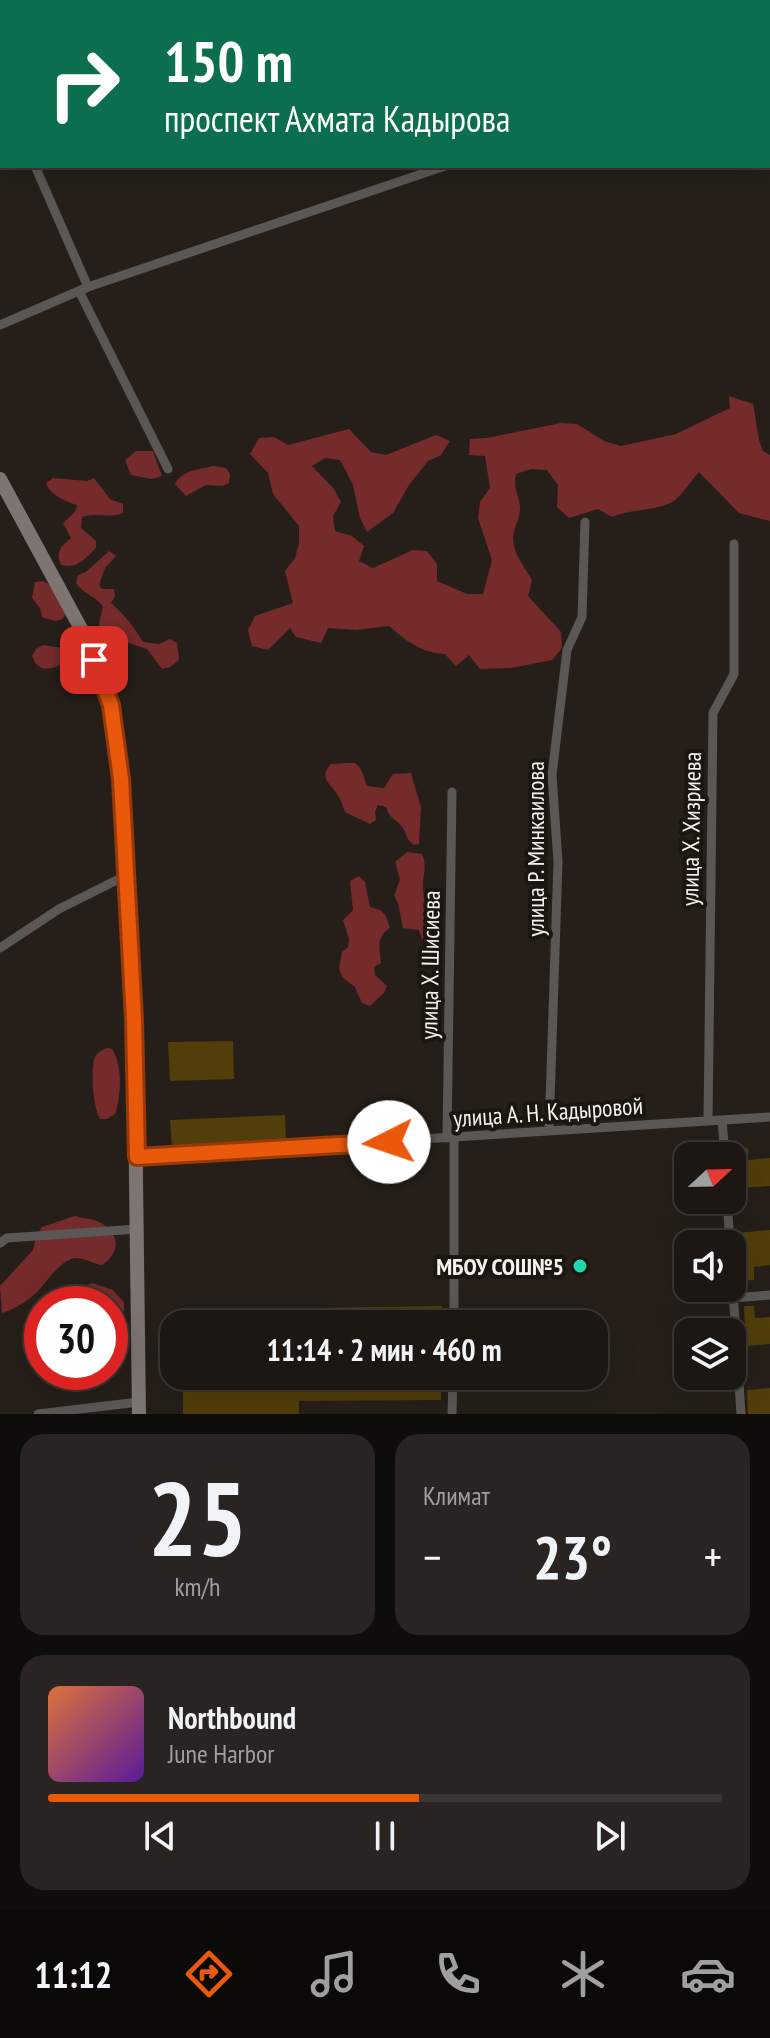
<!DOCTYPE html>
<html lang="ru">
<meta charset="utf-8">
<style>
body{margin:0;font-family:"PT Sans Narrow",sans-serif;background:#292421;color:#f1f3f6;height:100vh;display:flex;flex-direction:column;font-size:30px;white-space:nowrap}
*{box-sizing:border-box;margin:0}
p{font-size:26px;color:#a09fa0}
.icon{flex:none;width:44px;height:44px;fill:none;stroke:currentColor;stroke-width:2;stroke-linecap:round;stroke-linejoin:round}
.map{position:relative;height:1414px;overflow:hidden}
.sheet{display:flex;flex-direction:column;gap:20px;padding:20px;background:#0f0d0a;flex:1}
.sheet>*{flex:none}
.top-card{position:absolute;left:0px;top:0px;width:770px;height:168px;box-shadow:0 8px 32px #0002,0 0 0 2px #3a3633;background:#0b6e4f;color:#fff;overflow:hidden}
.needle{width:52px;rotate:68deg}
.controls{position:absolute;left:674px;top:1142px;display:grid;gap:16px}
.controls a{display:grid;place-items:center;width:72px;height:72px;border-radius:16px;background:#1c1713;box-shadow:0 8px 32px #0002,0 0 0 2px #3a3633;font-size:40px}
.speed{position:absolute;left:24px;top:1286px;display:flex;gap:16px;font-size:40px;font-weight:700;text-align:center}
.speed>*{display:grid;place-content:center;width:104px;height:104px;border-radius:50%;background:#1c1713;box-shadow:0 8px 32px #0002,0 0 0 2px #3a3633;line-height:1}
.speed .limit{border:12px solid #d22;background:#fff;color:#111}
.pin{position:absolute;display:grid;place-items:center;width:68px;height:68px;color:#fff;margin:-34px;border-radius:16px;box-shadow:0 4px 12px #0006}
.me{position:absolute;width:88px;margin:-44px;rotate:266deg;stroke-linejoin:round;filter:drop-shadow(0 0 6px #0008)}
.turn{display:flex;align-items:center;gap:28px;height:168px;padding:0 32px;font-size:36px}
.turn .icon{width:104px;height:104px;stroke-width:2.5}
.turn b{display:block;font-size:56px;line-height:68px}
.big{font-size:60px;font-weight:600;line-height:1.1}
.sheet .card{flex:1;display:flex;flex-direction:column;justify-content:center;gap:12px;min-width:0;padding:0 28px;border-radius:24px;background:#292421}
.sheet .dial{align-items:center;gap:0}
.dial b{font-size:104px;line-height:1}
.song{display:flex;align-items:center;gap:24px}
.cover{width:96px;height:96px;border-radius:12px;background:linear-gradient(135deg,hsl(20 70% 55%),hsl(270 70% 35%))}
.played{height:8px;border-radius:4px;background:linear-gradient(90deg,#ea580c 55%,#3a3633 55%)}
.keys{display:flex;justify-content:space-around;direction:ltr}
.heat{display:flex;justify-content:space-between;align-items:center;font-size:44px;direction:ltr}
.sheet .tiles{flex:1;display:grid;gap:20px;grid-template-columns:1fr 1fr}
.card:last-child{grid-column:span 2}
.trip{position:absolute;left:160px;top:1310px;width:448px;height:80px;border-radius:24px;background:#1c1713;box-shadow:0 8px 32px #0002,0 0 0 2px #3a3633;font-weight:600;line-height:80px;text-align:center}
.dock{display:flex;height:128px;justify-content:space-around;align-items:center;background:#0b0908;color:#a09fa0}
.dock .icon{width:56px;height:56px}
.dock .selected{color:#ea580c}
.dock b{font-size:36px;color:#f1f3f6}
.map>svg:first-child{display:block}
.green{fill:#752a2b}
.building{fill:#513e0a}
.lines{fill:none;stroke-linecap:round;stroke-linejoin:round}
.street{stroke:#5b5755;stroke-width:9}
.secondary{stroke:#7c7572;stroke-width:14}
.route-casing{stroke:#983908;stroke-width:20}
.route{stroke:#ea580c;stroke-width:14}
.poi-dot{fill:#21d5af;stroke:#1c1610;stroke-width:3}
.labels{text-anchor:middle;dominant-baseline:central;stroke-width:8;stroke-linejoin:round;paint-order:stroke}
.street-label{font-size:24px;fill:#f7f2ee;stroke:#1c1610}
.poi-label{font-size:24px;font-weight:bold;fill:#f7f2ee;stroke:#1c1610;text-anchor:end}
</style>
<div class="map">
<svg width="770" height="1414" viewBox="0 0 770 1414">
<rect width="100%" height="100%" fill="#261f19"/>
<path class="green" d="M729 396 753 404C757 421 756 435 763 451L770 455V521L739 513 699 472C691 481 683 494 674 501 658 511 630 509 612 517L598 509 569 518 557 507 558 485 547 470 531 469 516 474C513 490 518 492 520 506 521 518 513 528 513 538 513 554 525 567 532 580L528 596 561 632 562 648 552 660 511 668 480 669 469 655 456 666 445 654C422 653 406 641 389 626L356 630 328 628 321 643 296 637 290 628 268 650 252 646 248 630 255 616 293 603 285 571 295 558 299 543V526L273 494 268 473 250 454 259 438 274 437 288 445 349 429 371 452 386 455 436 435 450 441 441 455 428 461 409 485 393 513 367 532 360 518 353 485 340 460 325 458 312 466 334 489 341 502 333 516 335 531 352 536 364 546 359 561 373 568 413 550 427 551 437 564V581L467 594H483L492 560 478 518 480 502 490 488 485 456 469 455 470 439 487 438 561 423 577 424 604 441 621 446 676 434 730 408Z
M136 451H153L162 476 152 479 131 475 125 460Z
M213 466 226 468 230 474 229 483 223 486 206 485 186 496 175 484C182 470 198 470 213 466Z
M53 478 87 481 94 478 110 499 123 504V513C108 519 97 512 82 517L81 528 96 541V548C85 559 77 569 61 565 55 552 61 546 71 538L63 523 75 512 77 505C65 501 50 495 46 483Z
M109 551 116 556 105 568 99 585 102 589H114L115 596 111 603C124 614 134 627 143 642L159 644 170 639 177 643 179 660 170 667 162 669 147 649 119 640 117 632 100 630 99 623 103 607C96 596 83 594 76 583L78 575 86 572Z
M43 581 50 585 67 611 63 619 55 621 42 617 40 608 32 598 35 582Z
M43 645 63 648 70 653 69 661C54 668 40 676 32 656L36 649Z
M347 763H355L361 769 367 786 384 788 393 774 411 773 421 807 419 844 414 845C405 839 408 835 403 828 398 820 389 819 386 807L378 805 375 812 376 820 370 824 345 812C343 808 342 803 340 799 333 785 317 779 331 764Z
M407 852 422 854C428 868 422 875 423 888 424 903 431 920 434 936L430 942 422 939 419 930 403 928 398 903 394 896 400 879 395 862Z
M359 876 365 882 370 907 380 910 386 916 390 928C375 937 380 949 381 963L374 967 375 975 387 986 384 993 370 1006 362 1003 355 987 342 977 339 968 342 952 348 947 349 939 343 920 353 910 350 881Z
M108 1048 112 1049C123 1066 121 1096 115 1114L107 1119H100C93 1107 91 1075 94 1060 96 1053 101 1050 108 1048Z
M75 1216C82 1218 95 1219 101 1223 121 1235 120 1253 102 1265 93 1264 80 1255 71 1259 58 1264 48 1280 39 1290 31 1299 14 1310 2 1313L0 1286 33 1250 37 1234 42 1227Z
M92 1283 113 1290 124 1302 123 1355C120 1361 117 1366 110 1366V1304H42V1343C21 1325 36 1304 54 1290L70 1293Z"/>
<path class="building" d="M233 1041 234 1079 170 1081 168 1042Z
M285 1115 286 1140 172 1147 170 1120Z
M748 1148V1160L770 1158V1186L740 1188 737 1149Z
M770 1230V1265L754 1267V1280L740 1281 737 1233Z
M442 1306V1324H183V1310Z
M744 1306H754L755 1318 770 1317V1344L746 1346Z
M183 1376H441V1400L299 1401V1414H183Z
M770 1388V1414H748L747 1390Z"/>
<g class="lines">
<path class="street" d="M381 0 383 2
M454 2 460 0
M768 59H770
M0 85 2 90
M35 166 88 287
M79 291 168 469
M0 325 88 287 445 166
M0 948 59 909 127 875
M722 1120 725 1156
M708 1121 713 713 734 674V544
M549 1131 558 862 552 775 567 650 582 617 585 522
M447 1138 452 792
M137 1157 770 1117
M727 1200 730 1244
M0 1243 7 1238 138 1229
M732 1275 741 1414
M733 1298 770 1295
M454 1324V1138
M38 1414 139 1402
M452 1414 453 1376"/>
<path class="secondary" d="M0 479 86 638 111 705 121 779 134 1019 139 1414"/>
</g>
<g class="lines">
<g class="route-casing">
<path id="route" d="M94 660 111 705 121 779 134 1019 137 1157 389 1142"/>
</g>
<use href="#route" class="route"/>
</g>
<circle class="poi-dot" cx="580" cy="1266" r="8"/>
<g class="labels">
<g class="street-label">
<text transform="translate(691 829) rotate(-89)">улица Х. Хизриева</text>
<text transform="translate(535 849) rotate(-90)">улица Р. Минкаилова</text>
<text transform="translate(430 965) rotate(-89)">улица Х. Шисиева</text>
<text transform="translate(548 1112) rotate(-4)">улица А. Н. Кадыровой</text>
</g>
<g class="poi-label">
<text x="564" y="1266">МБОУ СОШ№5</text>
</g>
</g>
</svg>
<div class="controls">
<a><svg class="needle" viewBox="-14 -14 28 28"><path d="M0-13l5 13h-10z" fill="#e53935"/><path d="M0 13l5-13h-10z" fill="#a09fa0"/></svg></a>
<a><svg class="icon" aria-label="sound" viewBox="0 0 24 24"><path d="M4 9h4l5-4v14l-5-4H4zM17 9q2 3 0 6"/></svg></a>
<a><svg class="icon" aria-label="layers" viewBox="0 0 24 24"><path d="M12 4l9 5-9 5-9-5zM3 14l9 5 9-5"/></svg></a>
</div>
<div class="speed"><div class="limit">30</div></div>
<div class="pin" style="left:94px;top:660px;background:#d93025"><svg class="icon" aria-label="arrive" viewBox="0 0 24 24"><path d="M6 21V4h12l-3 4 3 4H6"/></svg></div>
<svg class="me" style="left:389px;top:1142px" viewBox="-20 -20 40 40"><circle r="19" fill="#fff"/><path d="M0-13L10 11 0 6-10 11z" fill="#ea580c"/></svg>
<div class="trip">11:14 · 2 мин · 460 m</div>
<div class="top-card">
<div class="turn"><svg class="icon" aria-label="right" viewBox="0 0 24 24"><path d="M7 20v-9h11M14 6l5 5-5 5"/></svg><div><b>150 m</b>проспект Ахмата Кадырова</div></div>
</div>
</div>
<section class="sheet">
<div class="tiles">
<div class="card dial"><b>25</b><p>km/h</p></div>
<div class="card"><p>Климат</p>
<div class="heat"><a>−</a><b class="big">23°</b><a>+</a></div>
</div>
<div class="card">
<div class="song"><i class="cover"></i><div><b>Northbound</b><p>June Harbor</p></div></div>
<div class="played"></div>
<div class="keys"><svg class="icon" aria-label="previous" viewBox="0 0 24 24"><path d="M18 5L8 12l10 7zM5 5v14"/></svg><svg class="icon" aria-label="pause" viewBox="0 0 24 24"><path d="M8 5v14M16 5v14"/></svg><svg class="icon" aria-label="next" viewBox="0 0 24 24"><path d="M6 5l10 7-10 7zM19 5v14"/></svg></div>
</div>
</div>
</section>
<nav class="dock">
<b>11:12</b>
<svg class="icon selected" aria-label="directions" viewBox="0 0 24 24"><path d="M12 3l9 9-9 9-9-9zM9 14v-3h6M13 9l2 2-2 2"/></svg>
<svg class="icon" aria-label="music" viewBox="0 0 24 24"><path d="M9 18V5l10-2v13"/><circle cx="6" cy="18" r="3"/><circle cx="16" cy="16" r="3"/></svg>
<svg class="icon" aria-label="phone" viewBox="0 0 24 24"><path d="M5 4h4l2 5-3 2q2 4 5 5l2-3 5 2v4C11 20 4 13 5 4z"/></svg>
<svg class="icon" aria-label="climate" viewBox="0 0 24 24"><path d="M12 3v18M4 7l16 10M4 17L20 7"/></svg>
<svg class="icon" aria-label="car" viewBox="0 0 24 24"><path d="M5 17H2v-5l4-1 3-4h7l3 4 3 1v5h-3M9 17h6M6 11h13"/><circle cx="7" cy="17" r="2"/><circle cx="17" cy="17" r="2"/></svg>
</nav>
